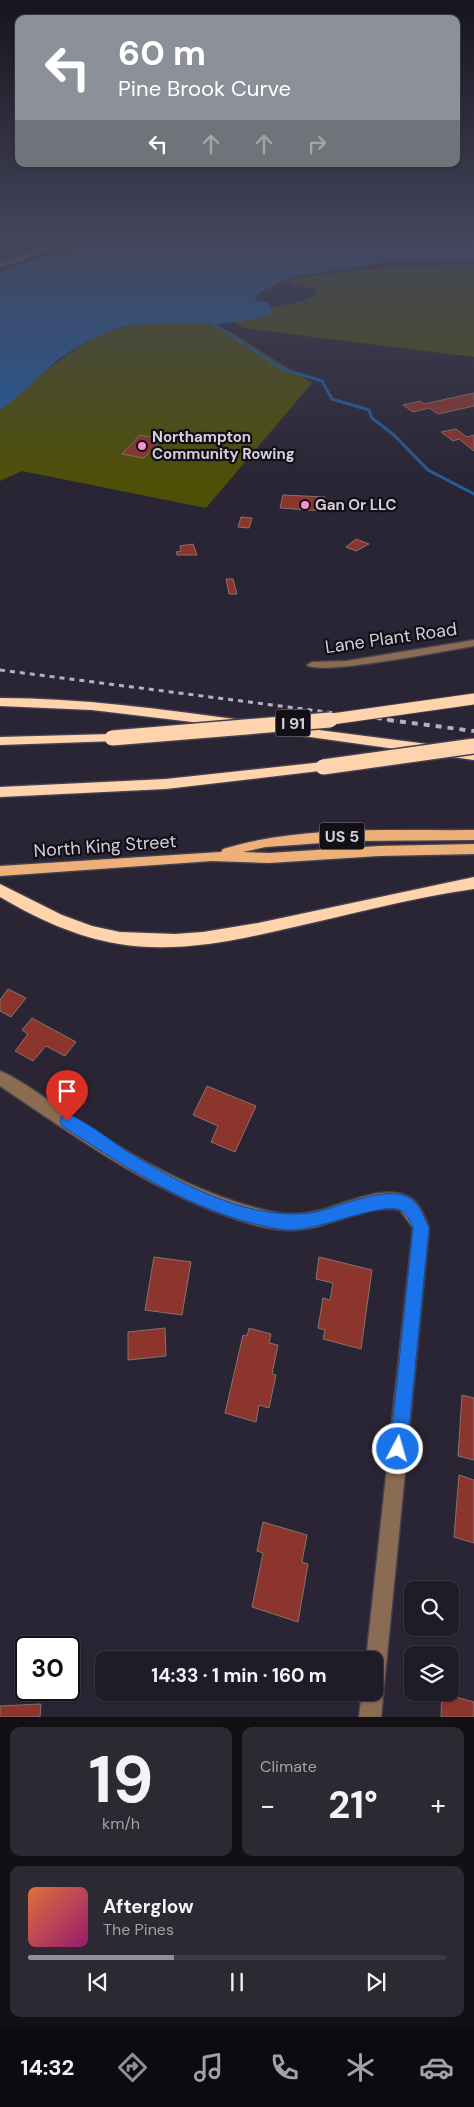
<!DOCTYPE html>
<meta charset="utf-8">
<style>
body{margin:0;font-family:"DM Sans",sans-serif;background:#2d2933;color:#f1f3f6;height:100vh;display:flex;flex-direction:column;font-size:19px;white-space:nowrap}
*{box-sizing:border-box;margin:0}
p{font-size:16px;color:#a2a1a7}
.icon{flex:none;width:28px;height:28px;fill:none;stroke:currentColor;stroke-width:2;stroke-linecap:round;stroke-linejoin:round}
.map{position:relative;height:1717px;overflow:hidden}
.side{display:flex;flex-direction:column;gap:10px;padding:10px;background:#120f15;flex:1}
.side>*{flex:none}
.banner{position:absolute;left:15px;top:15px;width:445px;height:152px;border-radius:10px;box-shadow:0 1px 4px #0004,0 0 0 1px #3d3a44;background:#8c9099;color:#fff;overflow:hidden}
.buttons{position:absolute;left:404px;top:1581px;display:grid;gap:10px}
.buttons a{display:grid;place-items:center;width:55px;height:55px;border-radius:10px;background:#201c27;box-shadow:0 1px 4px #0004,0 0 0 1px #3d3a44;font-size:25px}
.speed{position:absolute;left:15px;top:1636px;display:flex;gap:10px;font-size:25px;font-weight:700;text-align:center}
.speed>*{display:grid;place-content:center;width:65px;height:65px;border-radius:50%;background:#201c27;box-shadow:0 1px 4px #0004,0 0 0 1px #3d3a44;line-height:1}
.speed .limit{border:2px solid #111;border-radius:8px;background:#fff;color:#111}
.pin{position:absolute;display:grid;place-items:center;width:42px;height:42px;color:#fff;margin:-51px -21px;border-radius:50% 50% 50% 0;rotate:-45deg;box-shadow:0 0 5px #0007}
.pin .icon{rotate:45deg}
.me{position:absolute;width:55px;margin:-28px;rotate:6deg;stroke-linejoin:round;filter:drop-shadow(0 0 4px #0008)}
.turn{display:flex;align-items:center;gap:18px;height:105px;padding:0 20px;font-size:22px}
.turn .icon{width:65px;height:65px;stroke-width:2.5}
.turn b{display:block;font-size:35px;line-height:42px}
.lanes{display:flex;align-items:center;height:48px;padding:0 20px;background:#0003;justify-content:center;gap:25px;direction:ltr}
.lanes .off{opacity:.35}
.big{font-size:38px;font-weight:700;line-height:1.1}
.side .widget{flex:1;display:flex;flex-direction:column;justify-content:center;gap:8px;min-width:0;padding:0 18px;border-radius:10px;background:#2d2933}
.side .dial{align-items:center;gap:0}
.dial b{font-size:65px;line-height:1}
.song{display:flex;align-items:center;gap:15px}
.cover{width:60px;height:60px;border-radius:8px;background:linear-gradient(135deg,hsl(20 70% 55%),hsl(320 70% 35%))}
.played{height:5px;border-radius:2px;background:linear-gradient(90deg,#8c9099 35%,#3d3a44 35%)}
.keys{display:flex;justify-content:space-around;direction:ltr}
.heat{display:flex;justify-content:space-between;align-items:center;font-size:28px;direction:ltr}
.side .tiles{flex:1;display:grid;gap:10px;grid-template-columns:1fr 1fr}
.widget:last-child{grid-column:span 2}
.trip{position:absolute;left:95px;top:1651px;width:288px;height:50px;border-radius:10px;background:#201c27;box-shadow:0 1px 4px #0004,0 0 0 1px #3d3a44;font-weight:700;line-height:50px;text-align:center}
.tabs{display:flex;height:80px;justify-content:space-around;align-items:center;background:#0d0b10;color:#a2a1a7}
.tabs .icon{width:35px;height:35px}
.tabs .current{color:#8c9099}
.tabs b{font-size:22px;color:#f1f3f6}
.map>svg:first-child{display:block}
.green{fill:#4f5007}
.water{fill:#225d9c}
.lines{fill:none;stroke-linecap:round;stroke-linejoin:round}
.stream-far1{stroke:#225d9c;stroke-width:2.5}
.stream{stroke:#225d9c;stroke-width:3}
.building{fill:#8b352c;stroke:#89726e}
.minor-casing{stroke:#45404f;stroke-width:3}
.major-casing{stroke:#45404f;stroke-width:3}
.highway-casing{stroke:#45404f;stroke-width:3}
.minor{fill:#8a6c52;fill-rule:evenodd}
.major{fill:#edb079;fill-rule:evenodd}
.highway{fill:#ffd3ac;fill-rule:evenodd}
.rail-far1{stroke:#b5b1bc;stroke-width:3;stroke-dasharray:5 5;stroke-linecap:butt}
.rail{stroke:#b5b1bc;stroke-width:4;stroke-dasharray:6 6;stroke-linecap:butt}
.highway-bridge-far1-casing{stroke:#45404f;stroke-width:13;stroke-linecap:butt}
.highway-bridge-casing{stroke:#45404f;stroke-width:18;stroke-linecap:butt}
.highway-bridge-far1{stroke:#ffd3ac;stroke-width:11}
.highway-bridge{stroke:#ffd3ac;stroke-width:15}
.route{fill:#1a73e8;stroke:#114b97}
.poi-dot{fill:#f690cf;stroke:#120f16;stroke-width:2}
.labels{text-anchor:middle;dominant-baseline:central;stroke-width:4.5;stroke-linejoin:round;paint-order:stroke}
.far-poi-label{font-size:15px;font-weight:bold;fill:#d3d0da;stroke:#120f16;text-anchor:start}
.shield{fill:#120f16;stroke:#99969f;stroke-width:1}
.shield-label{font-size:16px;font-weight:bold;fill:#d3d0da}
.street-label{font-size:18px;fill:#d3d0da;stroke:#120f16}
</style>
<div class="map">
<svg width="474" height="1717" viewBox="0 0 474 1717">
<rect width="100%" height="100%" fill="#2a2534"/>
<path class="green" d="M453 264 474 265V357L243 328 221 314C244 311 299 306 317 294L316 290 289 282 295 278 352 271 393 268H423Z
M202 324 216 325 232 333 312 383 206 508 22 471 0 481V408C39 379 79 336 129 326 152 322 179 324 202 324Z"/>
<path class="water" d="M95 240H474V258L393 261 291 277 262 291 255 297 256 300 268 303 272 309 271 314C240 325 206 324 173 324 155 324 136 323 119 328 101 333 66 352 52 365 35 380 19 397 0 410V272Z"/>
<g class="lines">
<path class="stream-far1" d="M211 322 275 364"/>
<path class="stream" d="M273 363 283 369 322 381 332 399 369 410 372 418 394 435 428 470 474 494"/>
</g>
<path class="building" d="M474 393V406L438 414 429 408 413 412 403 405 420 401 424 404Z
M456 429 467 437 474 435V451L459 439 453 441 441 432Z
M140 435 162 439 144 458 122 454Z
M283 495 325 497V502H329L328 510H323V511L280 508Z
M241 517 252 518 249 528 238 527Z
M356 539 369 544 356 551 346 547Z
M193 544 197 555H177L176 552 181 551 180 546Z
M226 579H233L237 594H229Z
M8 989 26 998 11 1017 0 1011V1000Z
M32 1018 76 1042 65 1056 46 1046 33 1061 15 1051 28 1034 22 1030Z
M207 1086 256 1106 235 1152 211 1142 218 1126 193 1115Z
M154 1257 191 1262 182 1315 145 1310Z
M319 1257 372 1270 361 1349 323 1339 325 1330 318 1328 323 1298 330 1300 333 1283 316 1279Z
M165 1328 166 1356 128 1360V1332Z
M249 1328 271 1334 269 1343 278 1345 272 1374 276 1375 269 1408 259 1405 256 1422 225 1413 243 1335 247 1336Z
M462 1395 474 1398V1460L458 1456Z
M459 1475 474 1480V1543L454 1537Z
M263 1522 307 1535 302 1562 308 1564 298 1622 252 1607 263 1553 257 1551Z
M442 1693 474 1702V1717H441Z
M41 1704 40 1717H0V1706Z"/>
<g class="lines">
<g class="minor-casing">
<path id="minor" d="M66 240H74L0 268V264Z
M474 640V646C450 650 319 676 307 665L312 662 346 661Z
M0 1071C23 1080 55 1106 77 1120 137 1159 198 1194 268 1211 284 1215 301 1215 317 1211 343 1205 388 1181 412 1199 421 1206 425 1218 429 1228L381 1717H359L362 1692H374V1660H366L413 1228 400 1210C366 1202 324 1233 286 1230 262 1229 238 1220 216 1212 138 1182 70 1133 0 1086Z"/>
</g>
<g class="major-casing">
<path id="major" d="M474 830V840L350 841 266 847 243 852 269 853 379 846 474 844V854L379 856 269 863 212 861 0 876V866L221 852 223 849C300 825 394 831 474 830Z"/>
</g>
<g class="highway-casing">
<path id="highway" d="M0 698C81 698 161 709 242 720L249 724 242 728 92 710 0 706Z
M272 724 474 750V760L267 731 265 728 267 725Z
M112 734 117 735 119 738 117 741 0 745V737Z
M323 762 328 764 330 767 328 770 166 789 0 797V787L166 779Z
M474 877V889C409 898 345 916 281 930 228 942 173 953 119 944 76 937 38 919 0 897V884L62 915 92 926 120 932 175 934 203 932 258 923Z"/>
</g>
<use href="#minor" class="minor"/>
<use href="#major" class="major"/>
<use href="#highway" class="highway"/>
<path class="rail-far1" d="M0 670 397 721"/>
<path class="rail" d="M388 720 474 731"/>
<g class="highway-bridge-far1-casing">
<path id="highway-bridge-far1" d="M318 721 474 699"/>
</g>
<g class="highway-bridge-casing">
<path id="highway-bridge" d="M112 738 330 720
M323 767 474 746"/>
</g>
<use href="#highway-bridge-far1" class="highway-bridge-far1"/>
<use href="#highway-bridge" class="highway-bridge"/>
</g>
<linearGradient id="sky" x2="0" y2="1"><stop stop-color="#17141d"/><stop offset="0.5" stop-color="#44465c"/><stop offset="1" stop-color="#44465c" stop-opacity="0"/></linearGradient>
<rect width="474" height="481" fill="url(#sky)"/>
<path class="route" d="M67 1114C88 1122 107 1138 125 1150 168 1177 224 1207 275 1213 289 1214 302 1215 316 1212 339 1207 391 1183 411 1199 421 1206 424 1218 429 1228L407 1449 405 1455 398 1457 392 1455 390 1449 413 1228C411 1222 406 1213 400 1210 384 1202 317 1230 292 1230 276 1230 260 1225 244 1221 177 1202 120 1163 62 1126L60 1121 62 1116Z"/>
<g class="poi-dot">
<circle cx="142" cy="446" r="5"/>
<circle cx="305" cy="505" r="5"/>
</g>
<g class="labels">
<g class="far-poi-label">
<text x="152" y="437">Northampton<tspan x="152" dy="17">Community Rowing</tspan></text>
<text x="315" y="505">Gan Or LLC</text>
</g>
<g class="shield">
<rect x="275.5" y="709.5" width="35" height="27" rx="4"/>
<rect x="319.5" y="822.5" width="45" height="27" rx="4"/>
</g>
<g class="shield-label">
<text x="293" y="723">I 91</text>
<text x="342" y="836">US 5</text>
</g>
<g class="street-label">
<text transform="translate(391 638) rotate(-8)">Lane Plant Road</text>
<text transform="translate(105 846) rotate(-4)">North King Street</text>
</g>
</g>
</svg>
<div class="buttons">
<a><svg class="icon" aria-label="search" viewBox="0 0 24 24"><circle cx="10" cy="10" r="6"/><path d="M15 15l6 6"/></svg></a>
<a><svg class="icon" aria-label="layers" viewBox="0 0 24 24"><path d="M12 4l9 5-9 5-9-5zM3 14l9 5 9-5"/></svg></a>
</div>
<div class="speed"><div class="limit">30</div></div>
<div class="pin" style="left:67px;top:1121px;background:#d93025"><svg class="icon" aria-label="arrive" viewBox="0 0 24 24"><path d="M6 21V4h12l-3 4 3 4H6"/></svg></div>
<svg class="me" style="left:398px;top:1449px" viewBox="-20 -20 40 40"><circle r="17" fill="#1a73e8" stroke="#fff" stroke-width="3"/><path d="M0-11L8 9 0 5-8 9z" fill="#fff"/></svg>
<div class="trip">14:33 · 1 min · 160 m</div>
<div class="banner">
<div class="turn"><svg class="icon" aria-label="left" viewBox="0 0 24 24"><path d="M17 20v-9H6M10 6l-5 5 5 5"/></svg><div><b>60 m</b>Pine Brook Curve</div></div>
<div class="lanes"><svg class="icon" aria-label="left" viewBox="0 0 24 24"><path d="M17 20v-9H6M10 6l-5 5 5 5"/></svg><svg class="icon off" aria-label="ahead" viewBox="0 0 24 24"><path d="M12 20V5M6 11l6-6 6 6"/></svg><svg class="icon off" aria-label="ahead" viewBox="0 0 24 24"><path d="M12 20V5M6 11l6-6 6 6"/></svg><svg class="icon off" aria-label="right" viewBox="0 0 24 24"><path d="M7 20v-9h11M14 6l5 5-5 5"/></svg></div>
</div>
</div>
<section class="side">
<div class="tiles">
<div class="widget dial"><b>19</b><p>km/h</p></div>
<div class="widget"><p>Climate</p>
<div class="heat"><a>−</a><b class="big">21°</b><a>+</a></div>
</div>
<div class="widget">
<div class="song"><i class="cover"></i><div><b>Afterglow</b><p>The Pines</p></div></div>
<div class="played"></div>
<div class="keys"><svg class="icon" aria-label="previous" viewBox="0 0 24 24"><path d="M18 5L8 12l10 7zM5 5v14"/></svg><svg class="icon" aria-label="pause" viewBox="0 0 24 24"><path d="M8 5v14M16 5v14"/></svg><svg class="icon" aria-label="next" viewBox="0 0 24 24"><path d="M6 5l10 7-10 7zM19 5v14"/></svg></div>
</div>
</div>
</section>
<nav class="tabs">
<b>14:32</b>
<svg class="icon current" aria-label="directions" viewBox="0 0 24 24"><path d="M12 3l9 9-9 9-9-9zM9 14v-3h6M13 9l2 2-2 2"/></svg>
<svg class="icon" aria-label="music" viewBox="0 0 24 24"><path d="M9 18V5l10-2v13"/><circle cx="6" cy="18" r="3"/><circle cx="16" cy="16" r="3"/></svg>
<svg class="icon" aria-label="phone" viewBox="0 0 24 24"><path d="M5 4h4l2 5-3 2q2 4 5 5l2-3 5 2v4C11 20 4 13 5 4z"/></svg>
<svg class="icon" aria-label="climate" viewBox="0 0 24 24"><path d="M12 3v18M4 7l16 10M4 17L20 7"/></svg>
<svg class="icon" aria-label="car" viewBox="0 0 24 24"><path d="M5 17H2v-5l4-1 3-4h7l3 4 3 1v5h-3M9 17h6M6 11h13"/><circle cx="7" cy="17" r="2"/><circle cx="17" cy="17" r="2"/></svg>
</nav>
